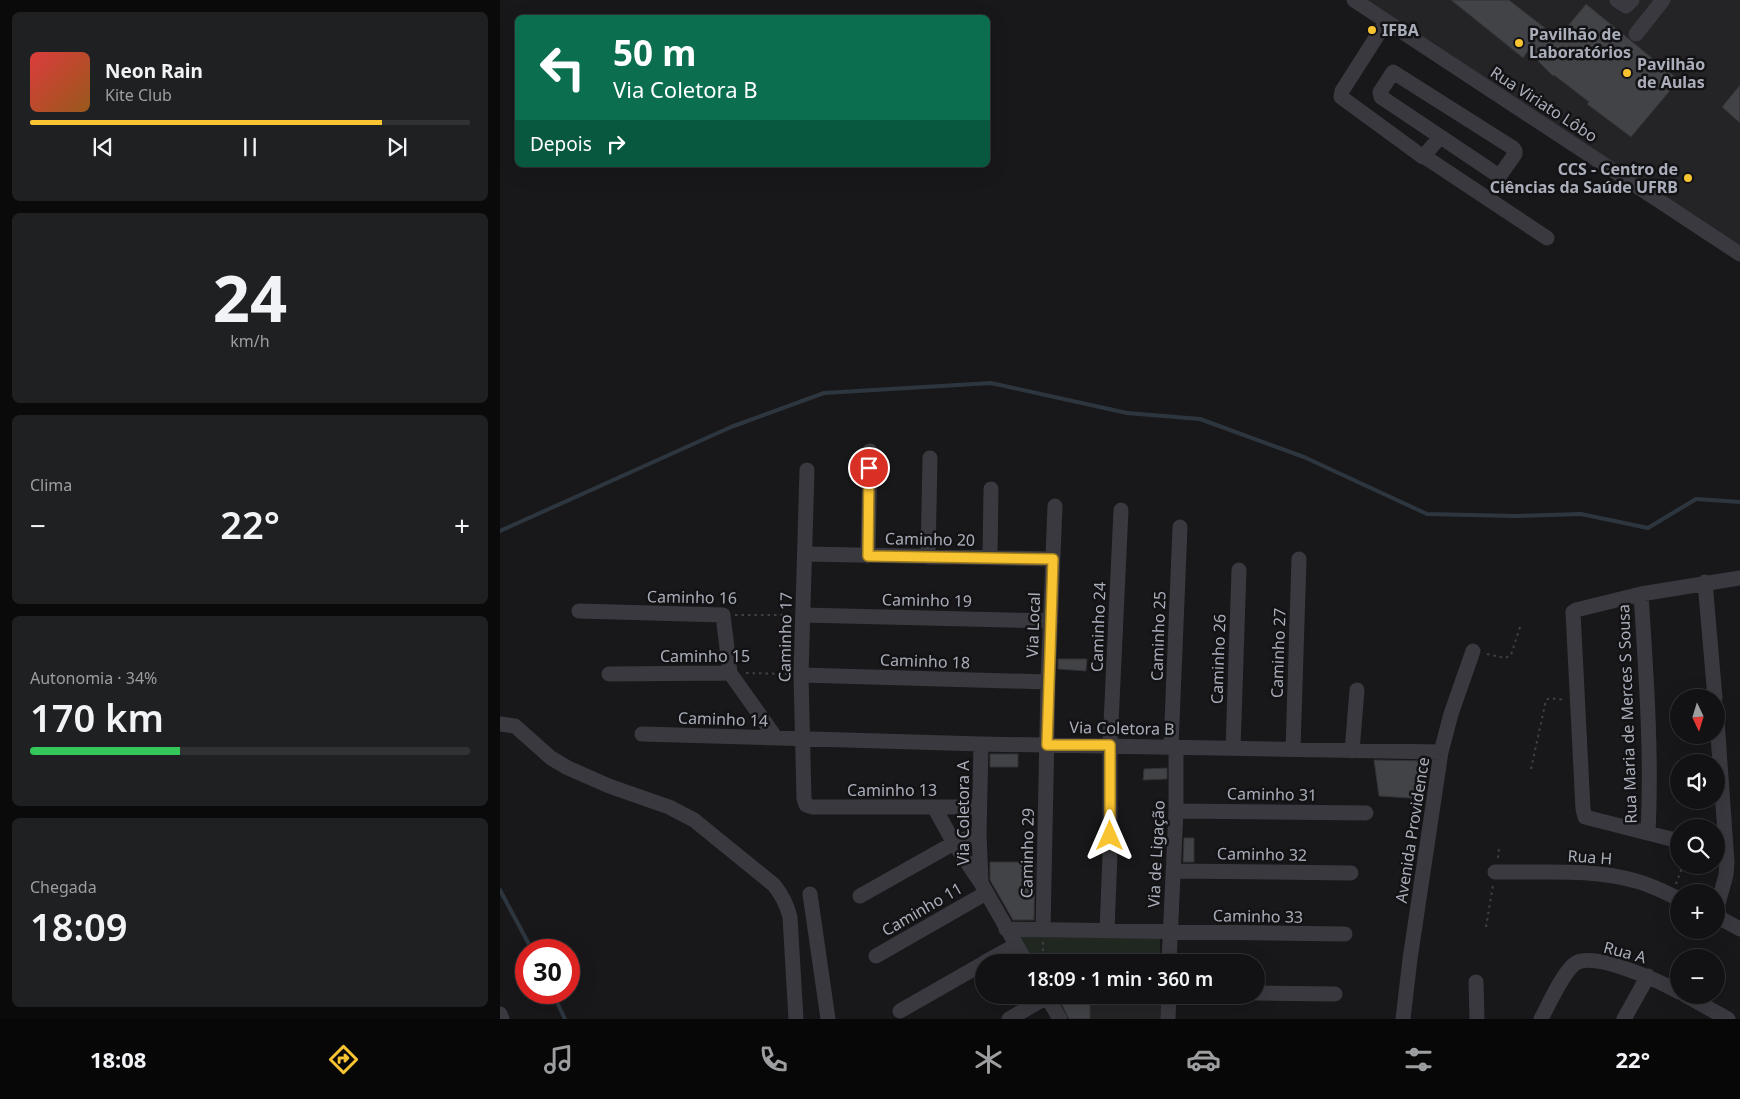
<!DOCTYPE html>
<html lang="pt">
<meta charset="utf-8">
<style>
body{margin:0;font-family:"Noto Sans",sans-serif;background:#1f2022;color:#f1f3f6;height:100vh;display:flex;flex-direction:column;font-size:19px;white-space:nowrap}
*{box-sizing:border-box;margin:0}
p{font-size:16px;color:#9c9ea0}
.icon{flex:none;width:28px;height:28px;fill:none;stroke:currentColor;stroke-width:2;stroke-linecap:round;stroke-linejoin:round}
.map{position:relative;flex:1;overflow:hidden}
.side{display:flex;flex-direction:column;gap:12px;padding:12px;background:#0a0a0b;width:500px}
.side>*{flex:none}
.banner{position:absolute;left:15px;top:15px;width:475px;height:152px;border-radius:8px;box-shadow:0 5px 20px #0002,0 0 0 1px #313234;background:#0b6e4f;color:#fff;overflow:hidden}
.needle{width:32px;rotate:176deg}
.tools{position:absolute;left:1170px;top:689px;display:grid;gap:10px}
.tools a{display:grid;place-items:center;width:55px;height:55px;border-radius:50%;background:#121214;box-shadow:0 5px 20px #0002,0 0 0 1px #313234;font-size:25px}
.speed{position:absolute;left:15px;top:939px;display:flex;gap:10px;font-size:25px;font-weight:700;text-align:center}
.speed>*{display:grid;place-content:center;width:65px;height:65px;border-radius:50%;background:#121214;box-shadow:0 5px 20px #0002,0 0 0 1px #313234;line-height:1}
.speed .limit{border:8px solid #d22;background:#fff;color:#111}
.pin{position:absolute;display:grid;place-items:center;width:42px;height:42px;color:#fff;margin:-21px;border:2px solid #fff;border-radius:50%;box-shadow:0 1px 5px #0007}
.me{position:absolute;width:55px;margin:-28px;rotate:0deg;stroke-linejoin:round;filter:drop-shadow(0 0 4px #0008)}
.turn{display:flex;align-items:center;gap:18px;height:105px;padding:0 15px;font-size:22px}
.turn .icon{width:65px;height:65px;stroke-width:2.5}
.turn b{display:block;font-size:35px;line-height:42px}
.then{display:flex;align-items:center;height:48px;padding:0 15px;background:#0003;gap:10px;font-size:19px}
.big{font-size:38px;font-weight:600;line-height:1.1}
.side .tile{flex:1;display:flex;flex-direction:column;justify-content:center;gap:8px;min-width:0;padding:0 18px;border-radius:8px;background:#1f2022}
.side .dial{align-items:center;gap:0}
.dial b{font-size:65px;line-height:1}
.song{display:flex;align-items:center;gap:15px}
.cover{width:60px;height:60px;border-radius:8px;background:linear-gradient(135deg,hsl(0 70% 55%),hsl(30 70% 35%))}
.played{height:5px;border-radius:2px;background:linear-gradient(90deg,#f9c431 80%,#313234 80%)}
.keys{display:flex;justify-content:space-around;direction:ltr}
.heat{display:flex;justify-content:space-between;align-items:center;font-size:28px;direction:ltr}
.charge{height:8px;border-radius:4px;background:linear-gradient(90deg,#34c759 34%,#313234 0)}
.trip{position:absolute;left:475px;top:954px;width:290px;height:50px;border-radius:25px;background:#121214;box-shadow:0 5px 20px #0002,0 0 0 1px #313234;font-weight:600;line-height:50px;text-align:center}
.dock{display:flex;height:80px;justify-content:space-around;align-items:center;background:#070708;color:#9c9ea0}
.dock .icon{width:35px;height:35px}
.dock .selected{color:#f9c431}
.dock b{font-size:22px;color:#f1f3f6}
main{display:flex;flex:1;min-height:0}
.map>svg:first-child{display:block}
.built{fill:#242427}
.green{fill:#202821}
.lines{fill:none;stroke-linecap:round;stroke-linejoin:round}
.stream{stroke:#2d363f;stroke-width:4}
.building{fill:#424347;stroke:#323236}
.path{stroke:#3f4046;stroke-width:2;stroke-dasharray:2.5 4;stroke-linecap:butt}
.minor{stroke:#39393f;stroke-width:15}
.route-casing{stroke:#a27f20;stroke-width:12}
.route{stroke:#f9c431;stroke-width:9}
.poi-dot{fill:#f9c431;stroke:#131315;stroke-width:2}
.labels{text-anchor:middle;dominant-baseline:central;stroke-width:5;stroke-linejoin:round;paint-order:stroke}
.poi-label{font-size:16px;font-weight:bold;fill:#aaaeba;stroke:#131315;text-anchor:start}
.street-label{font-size:16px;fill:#aaaeba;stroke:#131315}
</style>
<main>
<section class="side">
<div class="tile">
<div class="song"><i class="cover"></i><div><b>Neon Rain</b><p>Kite Club</p></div></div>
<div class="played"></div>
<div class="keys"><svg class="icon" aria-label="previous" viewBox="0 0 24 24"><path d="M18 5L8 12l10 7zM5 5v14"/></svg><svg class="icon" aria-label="pause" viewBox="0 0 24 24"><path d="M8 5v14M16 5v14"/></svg><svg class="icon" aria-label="next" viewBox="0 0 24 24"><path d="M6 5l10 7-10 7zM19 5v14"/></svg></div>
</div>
<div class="tile dial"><b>24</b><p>km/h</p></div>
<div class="tile"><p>Clima</p>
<div class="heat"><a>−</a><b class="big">22°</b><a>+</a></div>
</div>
<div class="tile"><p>Autonomia · 34%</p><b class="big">170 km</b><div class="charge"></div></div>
<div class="tile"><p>Chegada</p><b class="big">18:09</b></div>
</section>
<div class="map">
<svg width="1240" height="1019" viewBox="0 0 1240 1019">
<rect width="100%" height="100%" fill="#18181a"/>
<path class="built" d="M863 0H1240V245Z
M590 995H661V1019H590Z"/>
<path class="green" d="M518 935 660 937V962H535Z"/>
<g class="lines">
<path class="stream" d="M0 531 231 427 324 393 491 383 627 413 700 419 804 457 927 514 1015 516 1081 514 1148 528 1196 499 1240 502
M0 890 32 950
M52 992 65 1019"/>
</g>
<path class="building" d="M951 0H1009L1058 38 1086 4 1179 80 1131 137 1087 104 1089 102 1054 75 1053 76 1028 51 1023 58Z
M1240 85V123L1222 107Z
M558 659H587L586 671 558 669Z
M490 754H518V767H490Z
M874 760 930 761 924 799 879 796Z
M667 768V779L643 780 644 769Z
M684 838H694V862H683Z
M490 862H535L534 920H513L490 880Z
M557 995H590V1019H569Z"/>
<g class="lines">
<path class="path" d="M235 615H291
M987 654 1005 658 1011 655 1021 624
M246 673 289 674
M1031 769 1046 700 1050 698 1065 700
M998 858 999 848
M1176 884 1183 865
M986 927 993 885
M543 942V962"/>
<path class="minor" d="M854 0 1240 254
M1117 0 1126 6 1132 0
M886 22 842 91 841 97 923 157 940 137
M1136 34 1163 0
M893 72 1013 148 1015 151V154L1001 174H996L881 97 880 92Z
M925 157 1047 238
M307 470 301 675 304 799 306 805 312 807H479
M306 554 553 559
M368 556 370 451
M428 557 430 458
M490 558 491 489
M1205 582 1215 698
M1141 594C1146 673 1152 753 1148 832
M79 611 223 615 230 673 276 738
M303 615 551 621
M109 674 230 673
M301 675 548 682
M1216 707 1227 862 1226 875 1216 911
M0 724 15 726 51 758 68 768 109 786 169 807 194 820 274 885C282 895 287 905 290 917L296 1019
M142 734 481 744 941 752
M671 747 680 527
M733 748 739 570
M793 749 799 559
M852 751 857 690
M434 807 454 843 481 883 526 962
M676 811 866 813
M1179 841 1085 817 1083 809 1073 612 1076 610 1141 594 1240 578
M673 871 851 873
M995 872C1040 873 1093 868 1136 881 1151 885 1165 892 1179 899
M481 882 479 834 481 744
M310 894 328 1019
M360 896 454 843 479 834
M1216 916 1240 929
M506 929 845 934
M543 930 548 682 555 506
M607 931 610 854V745L621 510
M376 956 486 893
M485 962 516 945
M669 962 676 811V747
M976 982 977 1019
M756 993 835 994
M546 995 560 1019
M1185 995 1228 1019
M400 1011 484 963
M0 1014 2 1019
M509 1019 547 997
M668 1019 669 995
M903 1019 910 959 941 752 951 714 973 651
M1041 1019C1048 1006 1064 970 1076 963 1096 952 1159 981 1179 992
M1124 1019 1148 976"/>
</g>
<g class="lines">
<g class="route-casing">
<path id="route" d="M369 468 368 556 553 559 547 745H610V836"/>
</g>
<use href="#route" class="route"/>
</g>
<g class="poi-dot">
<circle cx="872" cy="30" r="5"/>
<circle cx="1019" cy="43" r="5"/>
<circle cx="1127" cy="73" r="5"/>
<circle cx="1188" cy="178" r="5"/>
</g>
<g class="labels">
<g class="poi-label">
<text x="882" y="30">IFBA</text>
<text x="1029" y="34">Pavilhão de<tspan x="1029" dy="18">Laboratórios</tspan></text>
<text x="1137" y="64">Pavilhão<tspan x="1137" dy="18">de Aulas</tspan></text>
<text x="1178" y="169" text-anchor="end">CCS - Centro de<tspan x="1178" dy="18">Ciências da Saúde UFRB</tspan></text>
</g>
<g class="street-label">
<text transform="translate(1044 104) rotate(33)">Rua Viriato Lôbo</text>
<text transform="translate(430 539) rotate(1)">Caminho 20</text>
<text transform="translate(192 597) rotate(1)">Caminho 16</text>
<text transform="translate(427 600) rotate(1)">Caminho 19</text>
<text transform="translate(533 625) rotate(-88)">Via Local</text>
<text transform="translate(598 627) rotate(-88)">Caminho 24</text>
<text transform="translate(658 636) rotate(-88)">Caminho 25</text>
<text transform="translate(285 637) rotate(-89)">Caminho 17</text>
<text transform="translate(778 653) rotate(-88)">Caminho 27</text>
<text x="205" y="656">Caminho 15</text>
<text transform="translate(718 659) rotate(-88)">Caminho 26</text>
<text transform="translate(425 661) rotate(2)">Caminho 18</text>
<text transform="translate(1127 714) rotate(-92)">Rua Maria de Merces S Sousa</text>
<text transform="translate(223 719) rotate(2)">Caminho 14</text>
<text transform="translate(622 728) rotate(1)">Via Coletora B</text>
<text x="392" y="790">Caminho 13</text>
<text transform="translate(772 794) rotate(1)">Caminho 31</text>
<text transform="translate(463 813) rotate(-90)">Via Coletora A</text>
<text transform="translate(912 830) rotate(-81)">Avenida Providence</text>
<text transform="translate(527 853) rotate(-89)">Caminho 29</text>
<text transform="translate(656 854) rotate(-87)">Via de Ligação</text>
<text transform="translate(762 854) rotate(1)">Caminho 32</text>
<text transform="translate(1090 857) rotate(4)">Rua H</text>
<text transform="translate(422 909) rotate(-30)">Caminho 11</text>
<text transform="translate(758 916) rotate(1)">Caminho 33</text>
<text transform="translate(1125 952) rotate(15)">Rua A</text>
</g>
</g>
</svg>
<div class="tools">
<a><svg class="needle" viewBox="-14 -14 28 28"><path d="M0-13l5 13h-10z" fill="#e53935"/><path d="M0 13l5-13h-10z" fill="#9c9ea0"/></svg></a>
<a><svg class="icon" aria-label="sound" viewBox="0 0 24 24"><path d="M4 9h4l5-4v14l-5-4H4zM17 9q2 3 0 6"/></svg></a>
<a><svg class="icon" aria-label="search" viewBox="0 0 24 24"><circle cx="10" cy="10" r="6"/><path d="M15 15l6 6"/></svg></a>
<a>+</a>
<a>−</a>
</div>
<div class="speed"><div class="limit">30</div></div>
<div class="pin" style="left:369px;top:468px;background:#d93025"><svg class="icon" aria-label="arrive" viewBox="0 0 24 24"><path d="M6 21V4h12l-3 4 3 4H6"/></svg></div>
<svg class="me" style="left:610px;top:836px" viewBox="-20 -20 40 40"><path d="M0-17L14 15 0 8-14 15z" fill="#f9c431" stroke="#fff" stroke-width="4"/></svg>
<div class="trip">18:09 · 1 min · 360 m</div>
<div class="banner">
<div class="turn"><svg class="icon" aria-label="left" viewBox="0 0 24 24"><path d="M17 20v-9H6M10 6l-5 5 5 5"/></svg><div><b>50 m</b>Via Coletora B</div></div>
<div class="then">Depois<svg class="icon" aria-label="right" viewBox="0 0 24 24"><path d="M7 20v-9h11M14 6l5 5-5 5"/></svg></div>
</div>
</div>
</main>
<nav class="dock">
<b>18:08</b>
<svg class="icon selected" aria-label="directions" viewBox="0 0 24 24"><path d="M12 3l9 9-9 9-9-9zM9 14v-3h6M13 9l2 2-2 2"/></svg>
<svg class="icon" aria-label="music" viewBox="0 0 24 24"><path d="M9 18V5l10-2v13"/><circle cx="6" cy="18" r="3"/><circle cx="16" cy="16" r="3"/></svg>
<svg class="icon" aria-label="phone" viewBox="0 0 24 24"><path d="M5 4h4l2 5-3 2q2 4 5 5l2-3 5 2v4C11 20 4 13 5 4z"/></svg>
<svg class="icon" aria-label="climate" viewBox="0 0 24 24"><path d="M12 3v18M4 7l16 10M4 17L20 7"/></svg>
<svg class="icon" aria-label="car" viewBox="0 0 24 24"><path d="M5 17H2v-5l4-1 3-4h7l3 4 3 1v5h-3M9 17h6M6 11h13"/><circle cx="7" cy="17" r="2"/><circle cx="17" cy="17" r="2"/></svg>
<svg class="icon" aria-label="filters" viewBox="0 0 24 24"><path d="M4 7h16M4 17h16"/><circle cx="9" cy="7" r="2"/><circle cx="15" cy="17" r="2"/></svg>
<b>22°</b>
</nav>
